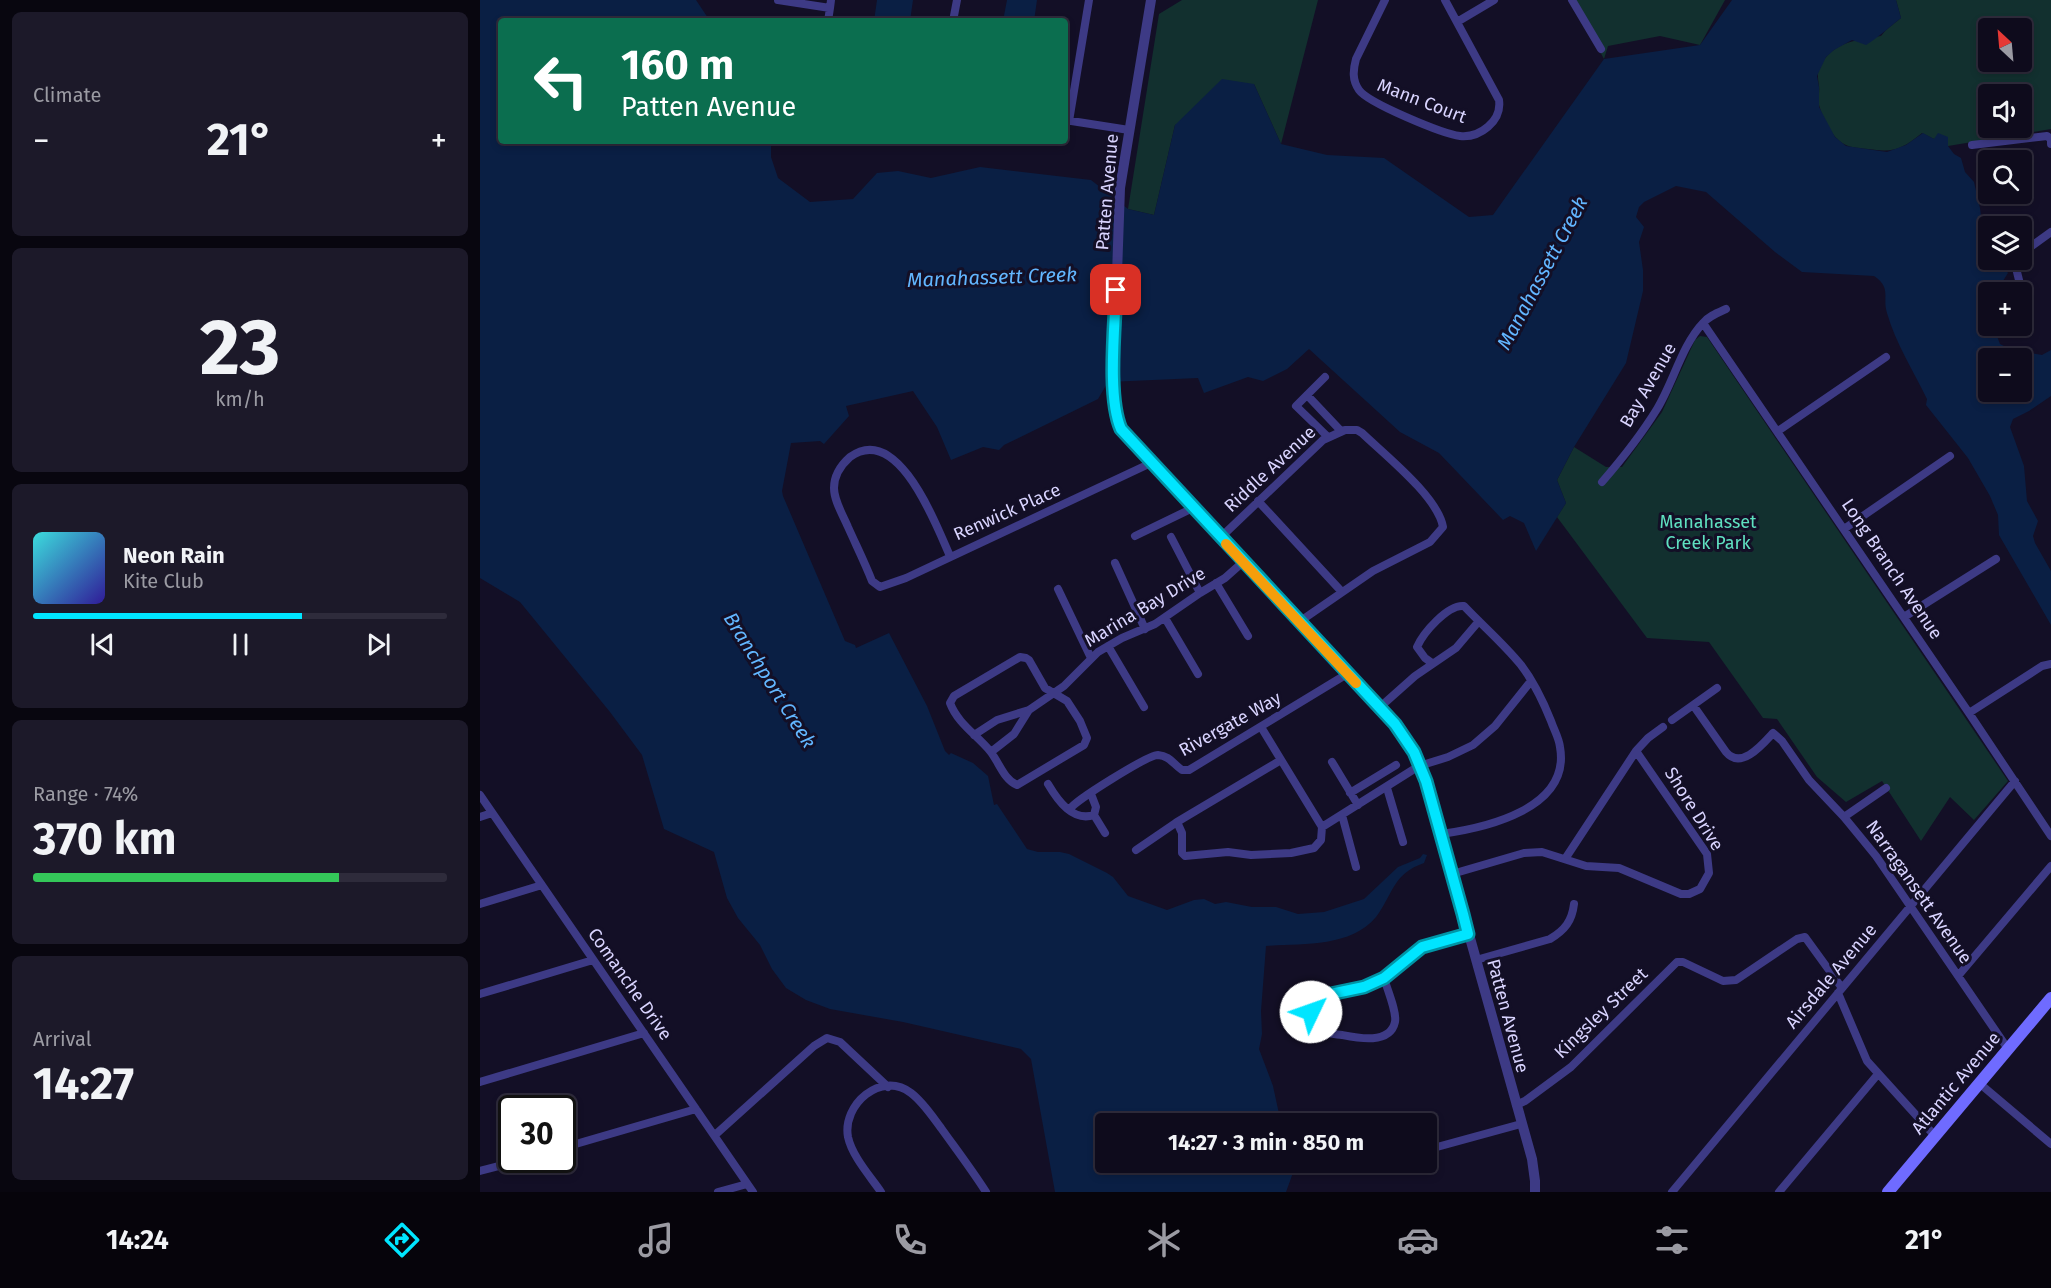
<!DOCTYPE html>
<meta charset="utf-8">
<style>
body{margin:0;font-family:"Fira Sans",sans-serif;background:#1c1929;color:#f1f3f6;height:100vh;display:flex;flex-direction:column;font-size:22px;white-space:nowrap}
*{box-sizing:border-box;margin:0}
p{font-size:20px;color:#9b9ba3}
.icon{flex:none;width:33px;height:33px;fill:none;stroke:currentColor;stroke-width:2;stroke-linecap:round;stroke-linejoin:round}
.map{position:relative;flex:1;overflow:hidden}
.side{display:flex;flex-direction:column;gap:12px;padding:12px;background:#08060f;width:480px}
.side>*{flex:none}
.banner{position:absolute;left:18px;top:18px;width:570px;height:126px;border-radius:6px;box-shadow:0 3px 9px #0003,0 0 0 2px #2e2b3b;background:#0b6e4f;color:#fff;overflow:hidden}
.needle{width:39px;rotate:334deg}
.fabs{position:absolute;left:1498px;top:18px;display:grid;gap:12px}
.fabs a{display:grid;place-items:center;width:54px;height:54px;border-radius:6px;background:#0e0b1c;box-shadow:0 3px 9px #0003,0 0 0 2px #2e2b3b;font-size:30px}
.speed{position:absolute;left:18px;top:1095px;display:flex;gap:12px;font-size:30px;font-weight:700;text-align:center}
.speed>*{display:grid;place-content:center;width:78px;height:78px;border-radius:50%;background:#0e0b1c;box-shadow:0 3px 9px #0003,0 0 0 2px #2e2b3b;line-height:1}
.speed .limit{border:3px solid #111;border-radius:9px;background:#fff;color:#111}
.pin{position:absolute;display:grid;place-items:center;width:51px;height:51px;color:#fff;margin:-26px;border-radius:12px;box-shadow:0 3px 9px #0006}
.me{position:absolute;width:66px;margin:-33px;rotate:48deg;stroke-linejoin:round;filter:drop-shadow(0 0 4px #0008)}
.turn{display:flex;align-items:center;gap:21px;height:126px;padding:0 24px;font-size:27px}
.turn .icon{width:78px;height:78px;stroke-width:2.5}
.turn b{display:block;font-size:42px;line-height:51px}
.big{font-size:45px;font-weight:700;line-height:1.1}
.side .card{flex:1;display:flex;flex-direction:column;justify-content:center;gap:9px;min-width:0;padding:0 21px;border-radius:9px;background:#1c1929}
.side .dial{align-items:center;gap:0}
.dial b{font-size:78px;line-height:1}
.song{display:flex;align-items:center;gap:18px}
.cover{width:72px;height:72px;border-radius:9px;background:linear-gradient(135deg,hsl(180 70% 55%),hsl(250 70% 35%))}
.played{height:6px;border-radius:3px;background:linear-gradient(90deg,#00e5ff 65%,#2e2b3b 65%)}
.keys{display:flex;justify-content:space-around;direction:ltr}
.heat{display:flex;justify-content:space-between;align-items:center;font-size:33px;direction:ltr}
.charge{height:9px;border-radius:4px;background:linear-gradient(90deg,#34c759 74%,#2e2b3b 0)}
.trip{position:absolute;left:615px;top:1113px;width:342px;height:60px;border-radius:6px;background:#0e0b1c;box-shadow:0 3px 9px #0003,0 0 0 2px #2e2b3b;font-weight:700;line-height:60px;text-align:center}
.tabs{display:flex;height:96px;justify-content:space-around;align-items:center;background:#06040b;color:#9b9ba3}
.tabs .icon{width:42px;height:42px}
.tabs .active{color:#00e5ff}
.tabs b{font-size:27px;color:#f1f3f6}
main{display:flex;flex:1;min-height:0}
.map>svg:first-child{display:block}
.green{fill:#12302f;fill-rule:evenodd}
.water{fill:#0a1f44;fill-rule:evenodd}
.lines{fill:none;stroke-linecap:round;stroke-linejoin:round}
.minor{stroke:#3d3a85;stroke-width:8}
.tertiary{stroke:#3d3a85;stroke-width:10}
.secondary{stroke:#6f6bff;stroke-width:12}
.route-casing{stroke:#0095a6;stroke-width:15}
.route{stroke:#00e5ff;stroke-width:10}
.slow{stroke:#f59e0b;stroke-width:10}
.labels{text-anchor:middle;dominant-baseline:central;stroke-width:6;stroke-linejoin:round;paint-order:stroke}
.street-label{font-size:18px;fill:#d9d4ff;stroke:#130f26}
.park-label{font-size:18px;fill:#5fe0c0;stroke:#130f26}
.water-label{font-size:20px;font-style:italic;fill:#62b6ff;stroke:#130f26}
</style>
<main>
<section class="side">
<div class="card"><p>Climate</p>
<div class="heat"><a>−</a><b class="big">21°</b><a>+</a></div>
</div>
<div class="card dial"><b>23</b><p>km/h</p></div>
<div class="card">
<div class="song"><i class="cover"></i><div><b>Neon Rain</b><p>Kite Club</p></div></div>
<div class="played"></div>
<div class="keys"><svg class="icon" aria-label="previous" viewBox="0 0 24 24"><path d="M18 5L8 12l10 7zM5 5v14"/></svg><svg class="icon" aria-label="pause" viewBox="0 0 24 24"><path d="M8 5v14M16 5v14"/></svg><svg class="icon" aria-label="next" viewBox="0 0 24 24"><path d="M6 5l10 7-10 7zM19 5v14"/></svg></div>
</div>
<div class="card"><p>Range · 74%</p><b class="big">370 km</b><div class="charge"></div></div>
<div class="card"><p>Arrival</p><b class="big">14:27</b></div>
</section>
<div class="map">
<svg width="1571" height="1192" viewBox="0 0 1571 1192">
<rect width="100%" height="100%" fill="#130f26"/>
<path class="green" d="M702 0H838L801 144 774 84 695 125 674 215 648 209 679 14Z
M1092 0H1245L1220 45 1180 36 1128 46 1124 59Z
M1416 0H1571V129L1468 146V138L1454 139 1442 133C1422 149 1414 153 1388 149 1381 148 1372 148 1366 145 1353 139 1344 121 1340 108 1337 101 1340 93 1339 86 1337 73 1337 67 1347 56 1361 41 1382 39 1401 36L1406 30 1421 18ZM1509 28H1542V62H1509ZM1509 94H1542V128H1509Z
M1220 336 1227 337 1528 781 1494 820 1470 797 1441 841 1402 781 1366 802 1337 777 1297 719 1283 718 1229 642 1167 638 1077 517 1086 503 1077 480 1094 447 1126 467H1142L1182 412 1215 340Z"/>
<path class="water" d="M0 0H216L230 21H21V141H291V157L298 178 330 202 373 199 397 173 418 171 451 178 500 167 611 180 648 209 674 215 695 125 742 79 774 84 801 144 847 155 904 158 989 217 1013 215 1124 59 1220 45 1252 0H1416L1421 18C1409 27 1399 37 1386 45L1372 40 1354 50 1346 57 1337 76 1339 87V107L1355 137 1366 146 1407 152 1426 145 1443 133 1454 139 1458 133 1468 137V146L1474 154 1481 158 1485 172 1494 182 1500 208 1504 241 1508 242 1509 260C1520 260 1522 265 1528 273L1516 292H1509V326H1513L1520 344 1532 350 1562 355 1571 350V396L1549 411 1533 419 1530 427 1544 466 1547 501 1558 521 1553 536 1555 543 1571 571V625L1519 535 1518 515 1510 496 1488 458 1446 405 1447 399C1433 370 1416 344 1407 313 1402 297 1412 288 1394 276L1322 272 1295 252 1226 192 1196 186 1164 202 1159 207 1156 217 1164 227 1159 242 1163 270V291L1146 363 1094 447 1077 480 1086 503 1056 551 1044 523 1030 516 1023 520 959 453 920 432 829 349 807 369 783 381 768 377 724 393 718 378 628 382 618 399 524 445 519 450 503 447 471 460 457 427 433 391 366 406 369 416 344 444 340 441 311 443 302 491 303 496 365 641 375 645 376 648 409 633 447 706 465 751 469 755 471 753 493 763 508 776 514 805 517 804 547 849 558 852H580L589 854 627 873 633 877 648 896 687 910 714 900 724 899 735 904 746 902 772 907H796L818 914 844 912 884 899 918 867 940 858 943 854 947 855 944 863C912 874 913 895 896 917 870 948 822 943 786 946L781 1011 782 1034 779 1049 793 1086 801 1123 626 1124V1162L812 1163 814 1170 806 1192H575L551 1059 541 1049 423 1022 350 1009 326 1000 306 988 292 969 280 945 258 918 247 898 234 852 184 829 162 755 130 712 40 602 0 578ZM1509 358H1542V392H1509Z
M397 0H433L430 21H394Z
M527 0H557L554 21H523Z"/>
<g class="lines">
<path class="minor" d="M298 0 350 8 351 0
M905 0 876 59C873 70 872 80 879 90 888 103 963 134 980 136 1000 138 1022 121 1019 100L965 0
M1092 0 1121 49
M348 21 350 8
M473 21 477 0
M977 22 1014 0
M585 120 649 130
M589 121 609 0
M1492 145 1567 136 1571 139V144
M1542 253 1571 232
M1529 263 1534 260 1542 292
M1223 323 1489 713 1571 836
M845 377 816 406 848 437
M827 395 861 431
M1298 431 1406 357
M1122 482C1142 459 1161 435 1177 409 1193 383 1202 345 1223 323 1229 316 1237 313 1246 309
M778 501 862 592
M1364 529 1470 456
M655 536 713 508
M691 537 720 593
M740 538 843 440 865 430H877L882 433C905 455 958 497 963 527L950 542 893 571 819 622
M470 556C456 525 418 422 370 457 361 465 354 476 354 488 354 501 363 515 368 527 376 545 385 563 392 581L400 587 426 578 671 463
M635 563 665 629
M736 583 768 636
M578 589 611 658
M1424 617 1516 559
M685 618 718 674
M628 646 664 707
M540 657 546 658 549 660 565 688 587 701 600 721 607 738 604 745 537 785C524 780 519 762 510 751 497 735 478 724 470 703L474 696Z
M952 663 945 658 937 647C943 633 968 604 984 606 1003 626 1024 644 1041 665 1054 682 1063 701 1071 721 1074 730 1079 738 1080 747 1091 809 1005 828 961 834
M1213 705 1246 752C1261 770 1282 745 1293 733L1302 741 1329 780 1364 817 1396 856 1528 1049
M899 708 935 676 976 648 999 621
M1489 713 1562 666 1571 664
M1192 720 1237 688
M781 727 842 827
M494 735 517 720 549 710 584 686 618 652 642 638 675 624 720 593 745 578 763 562
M511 752 534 734 549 710
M852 762 878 805
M568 784C578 801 593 822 614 815L616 807 611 794
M907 788 923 842
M870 793 916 765
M0 795 273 1192
M590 809C594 801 668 755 678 755 690 756 693 764 702 770H709L867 674
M614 815 625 833
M862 815 876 867
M0 817 12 813
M1364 817 1406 788
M697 822 702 833V853L705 856 748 852 771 855 811 853 834 848 841 840 842 827 939 766 968 757 993 745 1015 726 1051 681
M656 850 697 822 801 760
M1085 859 1156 751 1168 738 1183 727
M972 874 1044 853 1062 852 1106 866 1139 868 1201 894H1209L1220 889 1229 873 1227 854 1156 751
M0 904 62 885
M996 960 1070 939C1085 930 1092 921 1094 904
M1478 976 1571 866
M904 978C907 989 917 1012 915 1022 910 1045 877 1038 862 1035 855 1034 846 1034 840 1030 829 1022 829 1007 839 998 847 991 863 993 874 990 884 987 894 982 904 978Z
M904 978 942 947 988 934
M1358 993 1387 1061 1455 1136
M0 994 113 960
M0 1082 164 1033
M1499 1083 1571 1144
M1036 1105 1045 1101 1091 1067 1197 962H1203L1243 981 1256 980 1317 939 1325 937 1362 988
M235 1135 334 1046 347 1038 360 1042 408 1087
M82 1148 216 1109
M946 1150 1041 1124
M886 1162H894
M0 1171 42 1160
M238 1192 267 1184
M401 1192C390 1176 372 1156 368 1137 362 1105 401 1070 431 1093 443 1102 452 1116 461 1128 476 1149 492 1170 506 1192
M1192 1192 1535 781
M1299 1192 1398 1074"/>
<path class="tertiary" d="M671 0 640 188 633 389C636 431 645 434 671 463L914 724 934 752 946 781 1052 1159 1055 1181V1192"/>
<path class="secondary" d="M1408 1192 1571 998"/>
</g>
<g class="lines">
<g class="route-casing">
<path id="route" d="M636 290C635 326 627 397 641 429L915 724 934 752 946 781 983 914 988 934 942 947 904 978 884 987 841 996 836 1000 831 1012"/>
</g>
<use href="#route" class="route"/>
<path class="slow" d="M746 544 876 683"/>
</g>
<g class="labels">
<g class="street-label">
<text transform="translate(942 101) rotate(21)">Mann Court</text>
<text transform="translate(627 192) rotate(-85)">Patten Avenue</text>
<text transform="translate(1168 385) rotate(-60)">Bay Avenue</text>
<text transform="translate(790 469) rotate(-43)">Riddle Avenue</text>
<text transform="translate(527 512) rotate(-24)">Renwick Place</text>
<text transform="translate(1412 569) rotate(56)">Long Branch Avenue</text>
<text transform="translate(665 607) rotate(-31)">Marina Bay Drive</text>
<text transform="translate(750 724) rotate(-29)">Rivergate Way</text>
<text transform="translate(1214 809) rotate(58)">Shore Drive</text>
<text transform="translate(1439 892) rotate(55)">Narragansett Avenue</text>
<text transform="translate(1351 976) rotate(-50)">Airsdale Avenue</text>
<text transform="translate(150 984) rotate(55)">Comanche Drive</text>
<text transform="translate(1121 1013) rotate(-44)">Kingsley Street</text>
<text transform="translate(1028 1016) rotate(75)">Patten Avenue</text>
<text transform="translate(1476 1083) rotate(-50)">Atlantic Avenue</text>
</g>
<g class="park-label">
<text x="1228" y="522">Manahasset<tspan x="1228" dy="21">Creek Park</tspan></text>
</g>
<g class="water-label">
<text transform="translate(1062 273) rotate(-62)">Manahassett Creek</text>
<text transform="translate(512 277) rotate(-2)">Manahassett Creek</text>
<text transform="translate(290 680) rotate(58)">Branchport Creek</text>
</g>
</g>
</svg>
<div class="fabs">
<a><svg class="needle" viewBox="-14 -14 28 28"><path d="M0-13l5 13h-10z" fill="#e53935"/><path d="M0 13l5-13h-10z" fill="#9b9ba3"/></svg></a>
<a><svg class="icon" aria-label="sound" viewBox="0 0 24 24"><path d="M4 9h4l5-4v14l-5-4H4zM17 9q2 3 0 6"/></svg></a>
<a><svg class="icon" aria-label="search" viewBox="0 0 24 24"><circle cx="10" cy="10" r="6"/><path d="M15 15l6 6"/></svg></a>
<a><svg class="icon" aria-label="layers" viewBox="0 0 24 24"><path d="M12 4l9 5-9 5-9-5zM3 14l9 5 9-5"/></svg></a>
<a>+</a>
<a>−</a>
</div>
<div class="speed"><div class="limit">30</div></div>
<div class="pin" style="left:636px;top:290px;background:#d93025"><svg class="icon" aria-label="arrive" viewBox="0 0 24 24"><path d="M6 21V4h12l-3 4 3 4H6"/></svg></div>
<svg class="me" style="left:831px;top:1012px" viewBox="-20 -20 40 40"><circle r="19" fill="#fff"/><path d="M0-13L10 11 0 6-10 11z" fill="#00e5ff"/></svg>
<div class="trip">14:27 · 3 min · 850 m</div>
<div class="banner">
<div class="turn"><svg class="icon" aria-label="left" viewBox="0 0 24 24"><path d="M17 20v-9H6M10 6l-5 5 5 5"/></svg><div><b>160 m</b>Patten Avenue</div></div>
</div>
</div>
</main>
<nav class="tabs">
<b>14:24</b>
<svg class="icon active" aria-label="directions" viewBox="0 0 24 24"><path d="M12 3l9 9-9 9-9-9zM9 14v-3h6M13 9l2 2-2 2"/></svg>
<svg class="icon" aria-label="music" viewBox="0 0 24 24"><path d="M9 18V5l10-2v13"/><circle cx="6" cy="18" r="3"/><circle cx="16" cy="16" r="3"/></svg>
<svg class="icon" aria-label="phone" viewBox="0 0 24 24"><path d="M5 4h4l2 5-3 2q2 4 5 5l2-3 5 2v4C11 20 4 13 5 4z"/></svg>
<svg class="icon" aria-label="climate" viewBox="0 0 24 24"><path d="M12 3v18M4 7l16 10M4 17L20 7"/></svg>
<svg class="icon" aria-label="car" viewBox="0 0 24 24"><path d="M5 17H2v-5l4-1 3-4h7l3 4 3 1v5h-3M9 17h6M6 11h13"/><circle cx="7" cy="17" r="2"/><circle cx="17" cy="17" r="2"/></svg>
<svg class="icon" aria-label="filters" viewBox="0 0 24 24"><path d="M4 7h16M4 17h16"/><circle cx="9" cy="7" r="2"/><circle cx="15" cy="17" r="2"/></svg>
<b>21°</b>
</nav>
